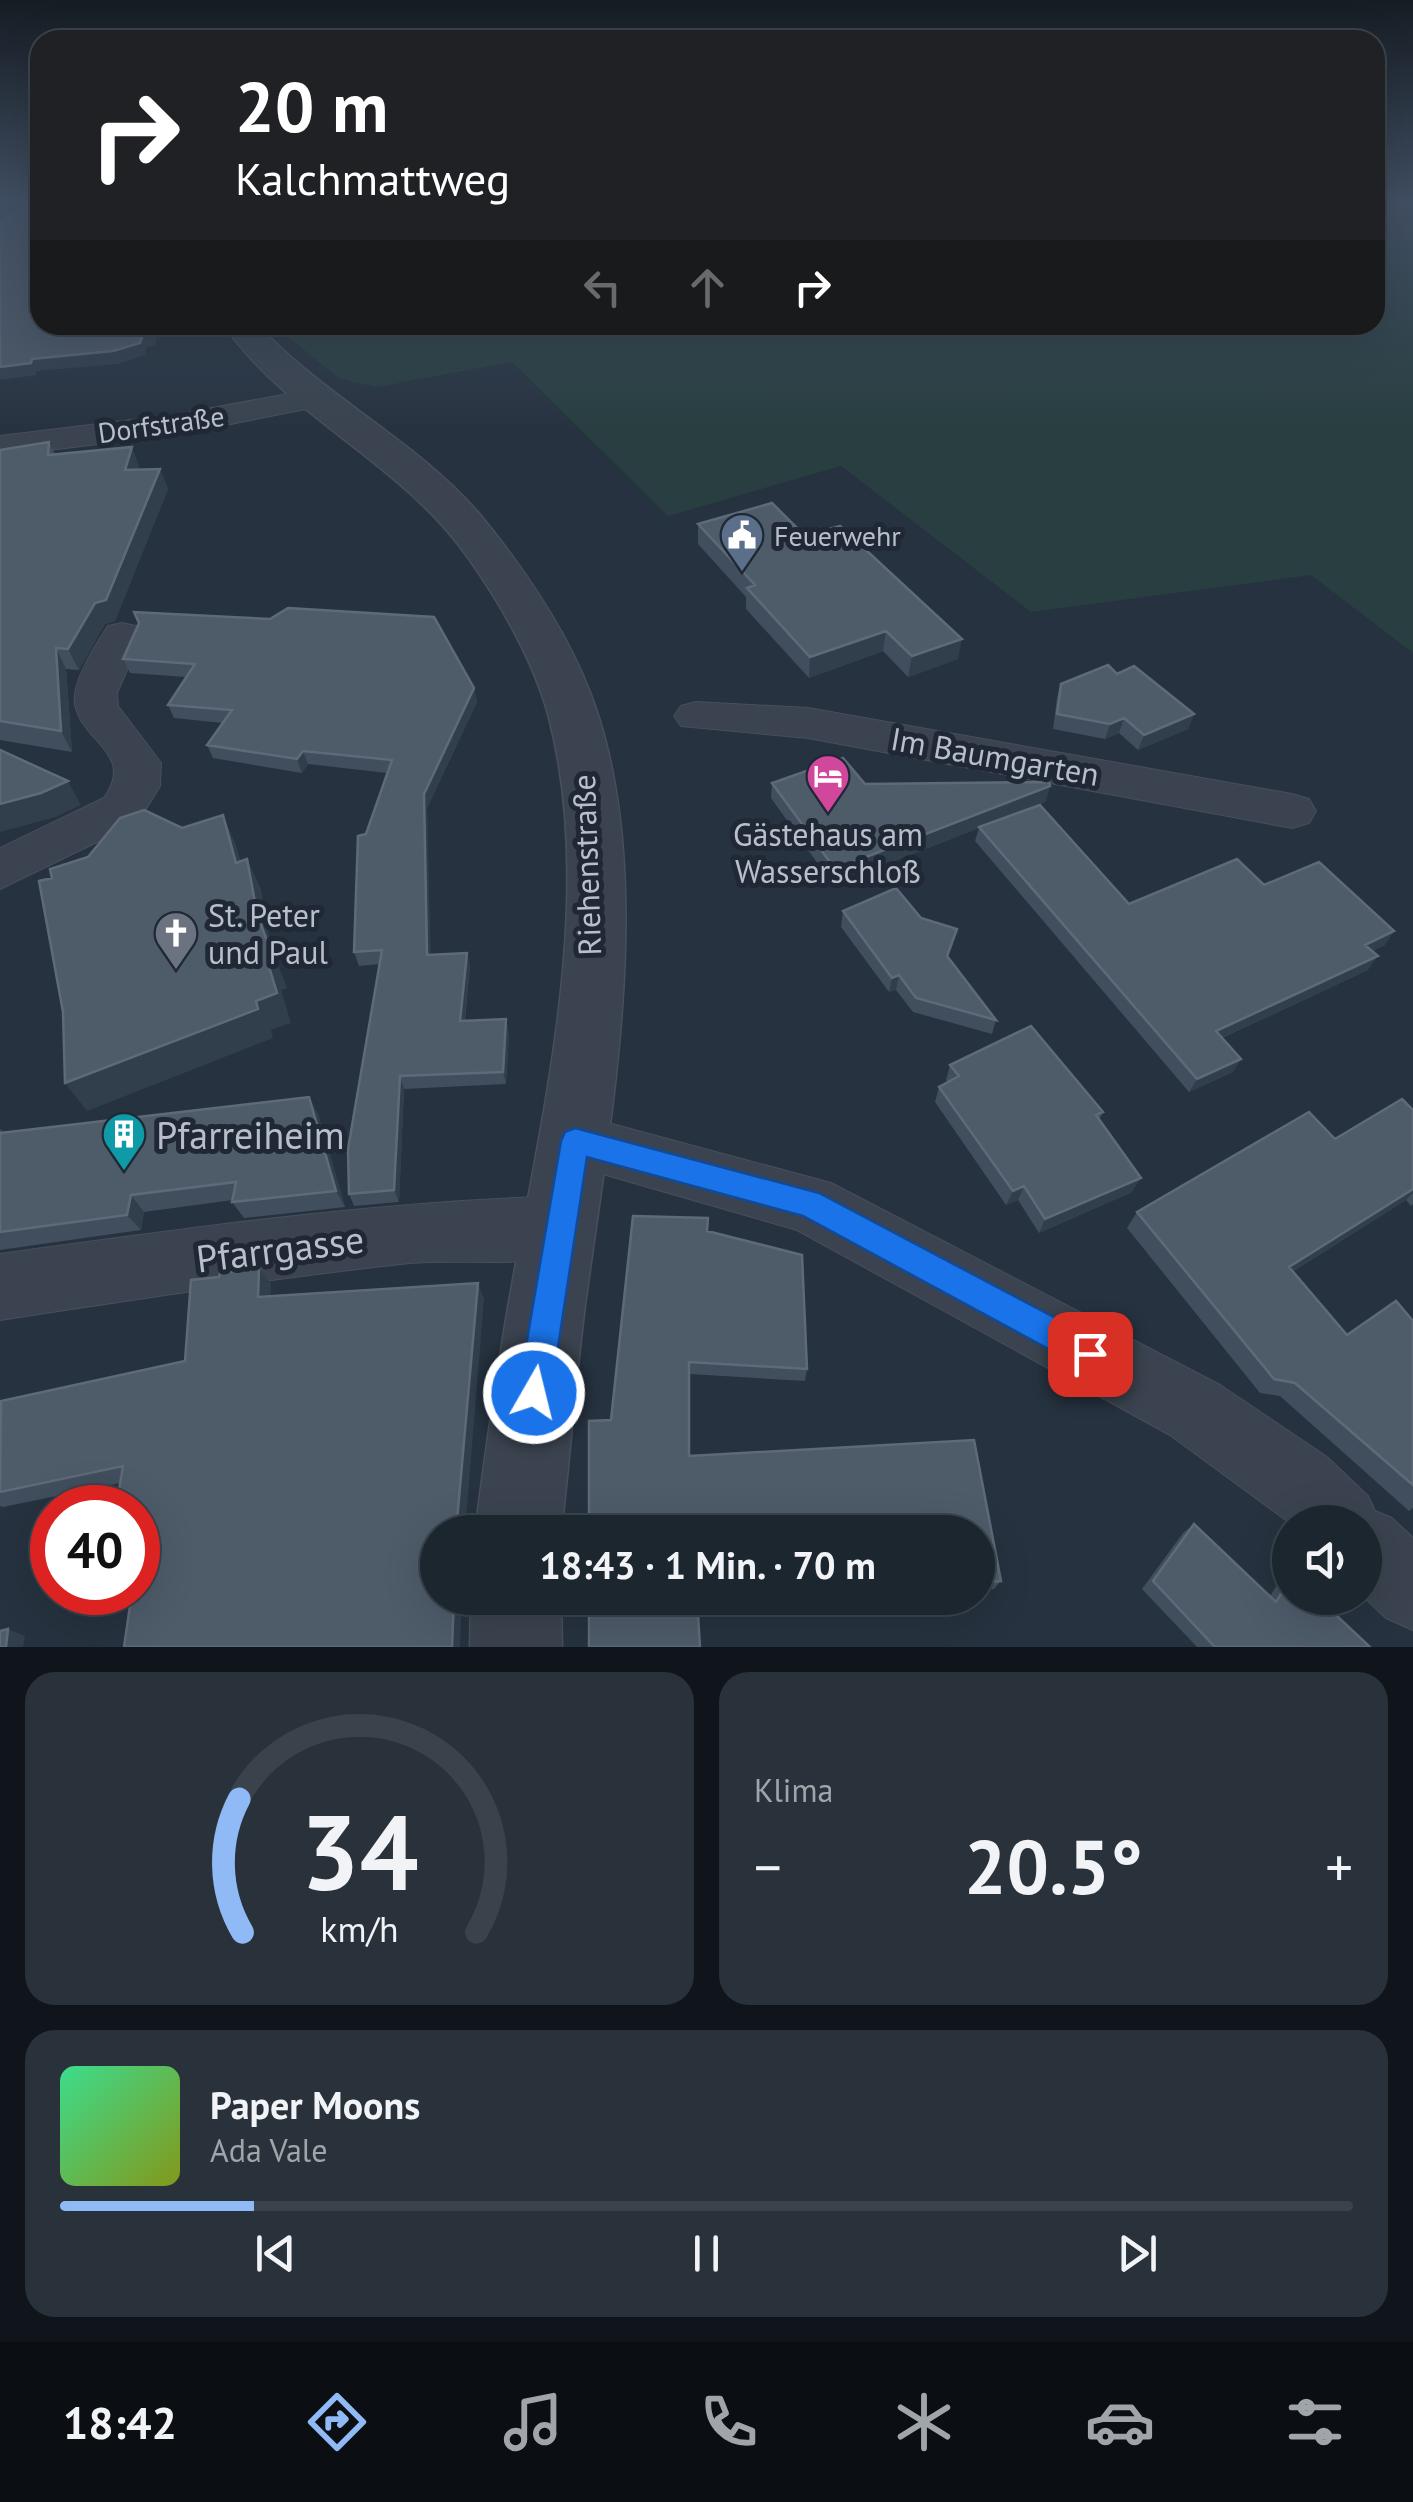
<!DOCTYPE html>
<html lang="de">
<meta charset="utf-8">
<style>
body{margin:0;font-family:"PT Sans",sans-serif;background:#29323b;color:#f1f3f6;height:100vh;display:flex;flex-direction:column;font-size:38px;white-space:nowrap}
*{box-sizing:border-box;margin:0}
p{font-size:32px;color:#a0a5aa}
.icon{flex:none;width:55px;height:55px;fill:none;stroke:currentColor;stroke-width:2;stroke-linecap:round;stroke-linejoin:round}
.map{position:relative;height:1647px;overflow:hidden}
.panel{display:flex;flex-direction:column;gap:25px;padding:25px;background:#0f151a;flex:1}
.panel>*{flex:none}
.hud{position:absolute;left:30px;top:30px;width:1355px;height:305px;border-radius:30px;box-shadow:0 10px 40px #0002,0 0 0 2px #3a434b;background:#202124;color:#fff;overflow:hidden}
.controls{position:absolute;left:1272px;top:1505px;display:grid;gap:20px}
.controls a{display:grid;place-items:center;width:110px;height:110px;border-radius:50%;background:#1c262f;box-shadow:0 10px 40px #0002,0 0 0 2px #3a434b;font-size:50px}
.speed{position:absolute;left:30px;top:1485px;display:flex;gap:20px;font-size:50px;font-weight:700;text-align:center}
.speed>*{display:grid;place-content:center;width:130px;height:130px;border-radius:50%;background:#1c262f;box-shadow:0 10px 40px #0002,0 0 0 2px #3a434b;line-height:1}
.speed .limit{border:15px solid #d22;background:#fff;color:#111}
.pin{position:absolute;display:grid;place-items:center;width:85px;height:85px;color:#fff;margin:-42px;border-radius:20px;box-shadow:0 5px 15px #0006}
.me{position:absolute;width:110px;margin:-55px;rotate:8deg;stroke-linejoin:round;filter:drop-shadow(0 0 8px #0008)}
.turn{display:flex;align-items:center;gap:35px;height:210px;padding:0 40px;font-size:45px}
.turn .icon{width:130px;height:130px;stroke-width:2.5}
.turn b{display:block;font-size:70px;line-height:85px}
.lanes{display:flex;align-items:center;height:95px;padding:0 40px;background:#0003;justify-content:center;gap:50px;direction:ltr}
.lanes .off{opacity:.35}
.big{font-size:75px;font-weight:800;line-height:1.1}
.panel .tile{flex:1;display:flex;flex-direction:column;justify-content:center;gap:15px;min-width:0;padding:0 35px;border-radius:30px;background:#29323b}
.panel .dial{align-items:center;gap:0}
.dial svg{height:260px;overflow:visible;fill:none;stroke:#3a434b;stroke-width:7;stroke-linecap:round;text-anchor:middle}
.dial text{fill:#f1f3f6;stroke:none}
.song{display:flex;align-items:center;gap:30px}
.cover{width:120px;height:120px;border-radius:15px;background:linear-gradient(135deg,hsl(150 70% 55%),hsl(70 70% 35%))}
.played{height:10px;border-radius:5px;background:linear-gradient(90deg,#90baf5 15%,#3a434b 15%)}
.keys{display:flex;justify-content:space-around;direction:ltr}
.heat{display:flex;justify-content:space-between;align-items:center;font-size:55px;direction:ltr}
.panel .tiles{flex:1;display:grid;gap:25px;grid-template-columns:1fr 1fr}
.tile:last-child{grid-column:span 2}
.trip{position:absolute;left:420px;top:1515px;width:575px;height:100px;border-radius:50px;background:#1c262f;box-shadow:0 10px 40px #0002,0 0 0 2px #3a434b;font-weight:800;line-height:100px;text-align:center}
.tabs{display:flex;height:160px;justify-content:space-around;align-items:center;background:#0b0f13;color:#a0a5aa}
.tabs .icon{width:70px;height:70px}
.tabs .on{color:#90baf5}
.tabs b{font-size:45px;color:#f1f3f6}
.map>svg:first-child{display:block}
.green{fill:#283e40}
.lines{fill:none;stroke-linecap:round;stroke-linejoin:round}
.minor-casing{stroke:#474f5b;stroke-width:2}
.tertiary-casing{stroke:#474f5b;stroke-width:3}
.minor{fill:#3a434f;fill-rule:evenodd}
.tertiary{fill:#3a434f;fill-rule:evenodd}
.wall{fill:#414e5d}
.shaded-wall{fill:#313e4c}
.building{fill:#4e5b69;stroke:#5e6a78;stroke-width:2.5}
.route{fill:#1a73e8;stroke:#114b97;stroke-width:2.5}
.labels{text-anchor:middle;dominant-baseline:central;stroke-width:10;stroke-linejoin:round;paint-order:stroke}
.far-street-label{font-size:28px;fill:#b7bfca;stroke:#1f2834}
.far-poi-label{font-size:28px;fill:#b7bfca;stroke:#1f2834;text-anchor:start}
.street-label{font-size:32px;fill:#b7bfca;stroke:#1f2834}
.poi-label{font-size:32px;fill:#b7bfca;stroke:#1f2834}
.near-poi-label{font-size:38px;fill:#b7bfca;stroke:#1f2834;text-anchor:start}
.near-street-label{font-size:38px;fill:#b7bfca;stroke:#1f2834}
</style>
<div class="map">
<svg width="1413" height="1647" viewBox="0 0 1413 1647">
<rect width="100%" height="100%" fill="#26323f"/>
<path class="green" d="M1375 201H1413V653L1311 575 1031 612 841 466 668 516 512 362 377 387 340 379 273 325H1375Z"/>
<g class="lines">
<g class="minor-casing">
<path id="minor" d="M320 388 331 390 336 397 331 404 180 434 0 456V436L180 414Z
M122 623 136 626 142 635 117 693 118 706 161 763 160 786 138 822 0 889V848L104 798C136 753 82 743 75 704 71 683 96 644 108 626Z
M696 702 808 708 1292 794 1309 799 1316 811 1309 823 1292 828 808 738 681 726 674 716 681 706Z
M575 1114 831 1183 1220 1385 1327 1457 1368 1496 1375 1511 1392 1518 1413 1538V1630L1386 1618 1365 1598V1522L1290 1523 1170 1435 797 1230 554 1160 545 1141 554 1122Z
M562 1196 584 1205 594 1227 584 1249C532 1270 466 1258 410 1263 273 1278 137 1299 0 1320V1254C188 1228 372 1202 562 1196Z"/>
</g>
<g class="tertiary-casing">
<path id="tertiary" d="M224 325H258C325 398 418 441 482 517 529 575 574 641 597 712 654 884 612 1108 588 1284 576 1366 571 1450 561 1532H475C486 1449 497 1367 512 1285 544 1106 596 893 548 714 532 658 502 606 469 559 401 461 287 417 224 325Z
M471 1598H561L562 1647H470Z"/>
</g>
<use href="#minor" class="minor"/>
<use href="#tertiary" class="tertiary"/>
</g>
<path class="wall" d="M49 442 55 454 139 466 138 470 160 469 168 489 115 621 105 624 79 670 66 669 72 752 0 740V450Z
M698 524 805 536 958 659 908 677 883 651 809 678 746 609V597L698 544Z
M139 623 474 688 477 702 427 808 430 955 467 953 470 966 465 1020 509 1032 506 1084 404 1089 399 1202 354 1206 349 1194 380 964 359 966 354 952 366 834 387 773 308 764 302 773 213 758 207 745 223 723 174 718 168 705 186 677 130 673 123 659Z
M1117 674 1194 714 1188 729 1138 750 1119 733 1105 739 1053 729 1057 698 1061 684Z
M772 783 1050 786 1045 802 992 823 1129 904 1264 885 1385 945 1372 951 1368 970 1222 1038 1233 1072 1189 1092 975 841 979 828 833 885 771 798Z
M843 911 921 918 953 944 948 957 996 1020 992 1034 913 1012 896 990 889 992 841 927Z
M950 1065 1103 1112 1099 1120 1132 1192 1039 1233 1018 1200 1006 1205 935 1102 939 1087 948 1083 946 1080Z
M309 1097 318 1114 345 1207 244 1218 232 1202 233 1200 144 1212 141 1230 0 1250V1129L3 1132Z
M1413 1110V1204L1411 1206 1406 1200 1292 1272 1347 1335 1413 1321V1508L1409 1511 1280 1396 1260 1393 1127 1228 1137 1212Z
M708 1232 807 1369 805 1381 690 1374V1456L974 1440 1001 1581 994 1589 978 1590V1532H923L921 1523 767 1532H589L611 1420Z
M259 1268 271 1284 270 1296 484 1299 438 1532 138 1592 120 1483 3 1507 0 1506V1405L185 1361 219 1277Z
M1194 1524 1270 1596 1279 1582 1290 1576V1598L1370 1647H1197L1142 1589 1183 1533Z"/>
<path class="shaded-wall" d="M153 325H159L155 346 147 347 145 355 118 364 37 371 36 375 0 380V367L143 334Z
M132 447 139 466 133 490 125 470Z
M160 469 168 489 115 621 105 624 79 670 68 649Z
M886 631 883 651 809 678 810 657Z
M962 639 958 659 908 677 912 656Z
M56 648 66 669 72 752 61 731Z
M474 688 477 702 427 808 431 968 427 955 424 794Z
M1194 714 1188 729 1138 750 1144 735Z
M1124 718 1119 733 1105 739 1110 724Z
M303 751 308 764 302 773 297 759Z
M68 781 81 805 56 817 0 832V804Z
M1050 786 1045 802 833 885 835 869Z
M223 815 236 845 250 893 236 863Z
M247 859 261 889 270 943 287 988 281 990 291 1023 271 1030 273 1038 87 1111 65 1083 256 1001 267 960Z
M1394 931 1385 945 1356 958 1365 945Z
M467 953 470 966 463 1034 460 1021Z
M1378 956 1368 970 1208 1044 1216 1031Z
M899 975 896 990 889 992 892 978Z
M506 1019 509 1032 506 1084 503 1072Z
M1241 1059 1233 1072 1189 1092 1197 1079Z
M400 1076 404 1089 399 1202 394 1190Z
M309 1097 318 1114 345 1207 336 1191Z
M1141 1178 1132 1192 1039 1233 1045 1219Z
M1024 1186 1018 1200 1006 1205 1013 1191Z
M1413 1189V1193L1406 1200 1274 1283 1289 1267Z
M131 1195 144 1212 141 1230 127 1215Z
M259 1268 271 1284 270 1313 258 1297Z
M478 1283 484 1299 465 1532H456Z
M454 1598H462L460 1647H452Z
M8 1629 25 1636 23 1647H6Z"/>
<path class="building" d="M33 201H40V325H153L151 334H143L140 343 113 351 32 359 31 363 0 367V222Z
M49 442 48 455 132 447 125 470 160 469 106 600 95 603 68 649 56 648 61 731 0 721V450Z
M772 503 805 536 840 526 962 639 912 656 886 631 810 657 747 588 755 585 698 524Z
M288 608 434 617 474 688 424 794 427 955 467 953 460 1021 506 1019 503 1072 400 1076 394 1190 349 1194 348 1149 382 950 354 952 358 836 366 834 392 760 303 751 297 759 207 745 232 710 168 705 195 664 123 659 139 623 134 612 270 619Z
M1108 665 1117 674 1134 666 1194 714 1144 735 1124 718 1110 724 1057 714 1061 684Z
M0 750 68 781 41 793 0 804Z
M843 758 865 784 1049 782 1050 786 835 869 772 783Z
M1040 805 1129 904 1237 859 1264 885 1319 862 1394 931 1365 945 1378 956 1216 1031 1241 1059 1197 1079 979 827Z
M144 810 182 828 223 815 236 863 247 859 257 913 273 958 267 960 277 993 256 1001 258 1009 65 1083 63 1012 39 881 52 878 50 869 88 857 120 818Z
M896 888 921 918 957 929 947 956 996 1020 916 998 899 975 892 978 843 911Z
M1031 1026 1103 1112 1096 1115 1141 1178 1045 1219 1024 1186 1013 1191 939 1087 959 1076 950 1065Z
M309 1097 336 1191 232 1202 236 1182 131 1195 127 1215 0 1232V1133Z
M1402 1099 1413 1110V1189L1289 1267 1347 1335 1396 1301 1413 1321V1485L1295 1383 1274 1379 1137 1212 1309 1112 1335 1139Z
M633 1216 708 1218 707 1231 802 1255 807 1369 689 1362V1456L974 1440 1001 1581 978 1583V1532H929L926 1514 692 1528V1532H589V1421L611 1420Z
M259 1268 258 1297 478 1283 456 1532H438V1598H454L452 1647H124L132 1592H138V1508H116L123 1466 0 1492 1 1401 185 1361 191 1280 219 1277 220 1273Z
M1194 1524 1276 1602 1290 1579V1598H1318L1370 1647H1215L1153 1581Z
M589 1598H697L700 1647H589Z
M8 1629 6 1647H0V1631Z"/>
<linearGradient id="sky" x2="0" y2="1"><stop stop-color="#151c23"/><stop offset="0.47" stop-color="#414f63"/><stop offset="1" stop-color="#414f63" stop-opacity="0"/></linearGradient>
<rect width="1413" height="432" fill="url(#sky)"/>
<path class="route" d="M575 1128 819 1193 1101 1342 1106 1354 1101 1365 1090 1370 1078 1365 803 1216 587 1157 551 1393 546 1405 534 1410 522 1405 518 1393 561 1141 565 1132Z"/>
<defs>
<g id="civic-pin" transform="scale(2.25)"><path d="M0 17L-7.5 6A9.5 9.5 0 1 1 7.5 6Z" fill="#5c6f8a" stroke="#1f2834"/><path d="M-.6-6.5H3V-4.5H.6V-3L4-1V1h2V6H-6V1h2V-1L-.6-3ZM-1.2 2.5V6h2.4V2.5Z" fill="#fff"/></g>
<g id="hotel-pin" transform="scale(2.25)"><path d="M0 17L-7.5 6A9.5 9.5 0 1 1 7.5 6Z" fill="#d1479c" stroke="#1f2834"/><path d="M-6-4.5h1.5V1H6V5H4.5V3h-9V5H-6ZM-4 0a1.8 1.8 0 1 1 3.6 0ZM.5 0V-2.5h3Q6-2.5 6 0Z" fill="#fff"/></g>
<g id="church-pin" transform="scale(2.25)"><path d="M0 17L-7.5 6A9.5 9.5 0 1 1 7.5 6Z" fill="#6b7280" stroke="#1f2834"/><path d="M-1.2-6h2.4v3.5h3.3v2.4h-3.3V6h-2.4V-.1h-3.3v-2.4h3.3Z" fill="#fff"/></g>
<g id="building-pin" transform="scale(2.25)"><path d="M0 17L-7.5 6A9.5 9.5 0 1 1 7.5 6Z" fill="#0f9aa8" stroke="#1f2834"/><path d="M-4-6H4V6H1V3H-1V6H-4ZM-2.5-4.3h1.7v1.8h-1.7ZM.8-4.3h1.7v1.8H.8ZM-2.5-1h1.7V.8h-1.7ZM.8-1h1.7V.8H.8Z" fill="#fff"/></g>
</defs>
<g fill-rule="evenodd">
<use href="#civic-pin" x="742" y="535"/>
<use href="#hotel-pin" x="828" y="776"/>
<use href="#church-pin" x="176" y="933"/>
<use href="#building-pin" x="124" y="1134"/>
</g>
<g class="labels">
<g class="far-street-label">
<text transform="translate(161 424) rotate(-8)">Dorfstraße</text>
</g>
<g class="far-poi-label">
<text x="774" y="535">Feuerwehr</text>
</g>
<g class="street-label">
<text transform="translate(995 756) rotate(10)">Im Baumgarten</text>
<text transform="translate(586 865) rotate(-92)">Riehenstraße</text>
</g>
<g class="poi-label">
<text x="828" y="834">Gästehaus am<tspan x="828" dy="37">Wasserschloß</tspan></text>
<text x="208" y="915" text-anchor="start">St. Peter<tspan x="208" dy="37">und Paul</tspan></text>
</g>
<g class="near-poi-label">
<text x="156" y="1134">Pfarreiheim</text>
</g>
<g class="near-street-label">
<text transform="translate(280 1248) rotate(-7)">Pfarrgasse</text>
</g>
</g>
</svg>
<div class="controls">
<a><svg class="icon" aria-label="sound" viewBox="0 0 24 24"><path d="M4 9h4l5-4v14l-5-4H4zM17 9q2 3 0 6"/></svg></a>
</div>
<div class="speed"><div class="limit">40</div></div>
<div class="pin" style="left:1090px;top:1354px;background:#d93025"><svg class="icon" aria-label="arrive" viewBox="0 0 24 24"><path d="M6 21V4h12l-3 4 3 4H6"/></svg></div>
<svg class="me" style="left:534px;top:1393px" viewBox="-20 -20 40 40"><circle r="17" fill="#1a73e8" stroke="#fff" stroke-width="3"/><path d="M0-11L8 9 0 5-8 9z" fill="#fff"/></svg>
<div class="trip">18:43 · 1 Min. · 70 m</div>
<div class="hud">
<div class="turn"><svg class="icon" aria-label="right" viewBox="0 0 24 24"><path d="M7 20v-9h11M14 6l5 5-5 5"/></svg><div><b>20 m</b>Kalchmattweg</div></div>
<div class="lanes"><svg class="icon off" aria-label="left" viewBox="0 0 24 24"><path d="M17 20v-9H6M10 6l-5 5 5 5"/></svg><svg class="icon off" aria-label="ahead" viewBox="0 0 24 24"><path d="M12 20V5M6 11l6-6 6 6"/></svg><svg class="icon" aria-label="right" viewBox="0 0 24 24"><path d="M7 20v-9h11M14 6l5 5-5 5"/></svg></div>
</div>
</div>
<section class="panel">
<div class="tiles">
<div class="tile dial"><svg viewBox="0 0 100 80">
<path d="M14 69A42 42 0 1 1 86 69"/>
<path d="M14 69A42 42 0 0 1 13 28" stroke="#90baf5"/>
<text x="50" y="56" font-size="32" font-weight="700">34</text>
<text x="50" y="72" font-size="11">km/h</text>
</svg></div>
<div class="tile"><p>Klima</p>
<div class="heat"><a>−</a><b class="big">20.5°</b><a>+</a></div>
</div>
<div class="tile">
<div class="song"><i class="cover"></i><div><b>Paper Moons</b><p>Ada Vale</p></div></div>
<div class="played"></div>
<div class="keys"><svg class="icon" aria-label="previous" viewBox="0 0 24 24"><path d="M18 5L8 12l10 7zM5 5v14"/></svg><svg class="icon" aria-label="pause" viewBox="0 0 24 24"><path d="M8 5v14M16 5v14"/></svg><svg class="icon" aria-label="next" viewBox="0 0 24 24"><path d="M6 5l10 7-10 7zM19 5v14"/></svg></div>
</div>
</div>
</section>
<nav class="tabs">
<b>18:42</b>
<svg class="icon on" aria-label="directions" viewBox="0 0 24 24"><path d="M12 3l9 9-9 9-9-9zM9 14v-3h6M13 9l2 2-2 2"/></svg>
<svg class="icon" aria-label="music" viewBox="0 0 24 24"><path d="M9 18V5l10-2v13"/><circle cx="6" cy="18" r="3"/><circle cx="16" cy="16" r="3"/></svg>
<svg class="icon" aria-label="phone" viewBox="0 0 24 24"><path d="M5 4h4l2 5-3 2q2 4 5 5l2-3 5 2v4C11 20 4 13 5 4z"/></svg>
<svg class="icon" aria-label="climate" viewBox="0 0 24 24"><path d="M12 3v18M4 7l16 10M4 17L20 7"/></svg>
<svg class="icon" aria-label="car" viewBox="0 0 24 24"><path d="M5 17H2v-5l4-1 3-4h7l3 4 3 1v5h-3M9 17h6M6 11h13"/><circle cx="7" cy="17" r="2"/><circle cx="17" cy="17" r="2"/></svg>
<svg class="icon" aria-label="filters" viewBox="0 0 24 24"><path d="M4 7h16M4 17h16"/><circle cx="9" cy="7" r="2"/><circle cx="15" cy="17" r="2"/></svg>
</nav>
